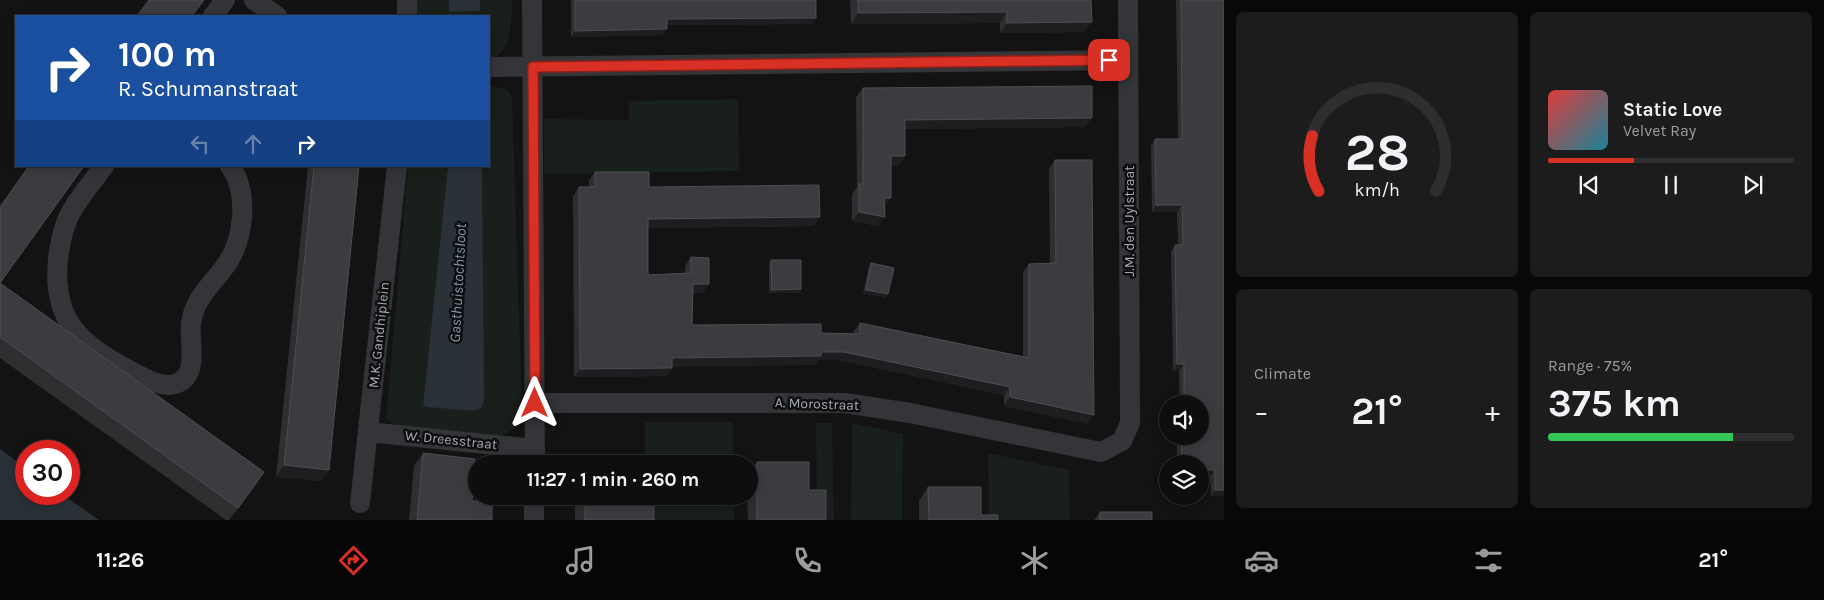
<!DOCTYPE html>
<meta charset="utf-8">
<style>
body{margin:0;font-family:Karla,sans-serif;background:#1c1c1d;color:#f1f3f6;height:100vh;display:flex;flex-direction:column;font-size:19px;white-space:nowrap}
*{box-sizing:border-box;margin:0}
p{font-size:16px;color:#9b9c9e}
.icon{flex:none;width:28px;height:28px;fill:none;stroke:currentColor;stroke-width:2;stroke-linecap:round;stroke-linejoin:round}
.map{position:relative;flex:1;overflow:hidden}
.details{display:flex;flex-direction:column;gap:12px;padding:12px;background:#080808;width:600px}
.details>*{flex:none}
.guide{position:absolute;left:15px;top:15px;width:475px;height:152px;border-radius:0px;box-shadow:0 2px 12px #0003,0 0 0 1px #2e2e2f;background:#1a4fa0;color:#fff;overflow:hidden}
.tools{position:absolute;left:1159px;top:395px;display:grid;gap:10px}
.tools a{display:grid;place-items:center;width:50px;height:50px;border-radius:50%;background:#0e0e0f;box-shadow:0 2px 12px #0003,0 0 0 1px #2e2e2f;font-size:25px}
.speed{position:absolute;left:15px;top:440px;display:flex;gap:10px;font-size:25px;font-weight:700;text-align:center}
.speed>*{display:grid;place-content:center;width:65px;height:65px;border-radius:50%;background:#0e0e0f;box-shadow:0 2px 12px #0003,0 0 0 1px #2e2e2f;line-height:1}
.speed .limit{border:8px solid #d22;background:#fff;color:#111}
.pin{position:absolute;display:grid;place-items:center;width:42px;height:42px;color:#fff;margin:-21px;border-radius:10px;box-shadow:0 2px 8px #0006}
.me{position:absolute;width:55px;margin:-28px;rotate:0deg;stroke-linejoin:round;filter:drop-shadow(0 0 4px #0008)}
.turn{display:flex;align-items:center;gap:18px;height:105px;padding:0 20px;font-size:22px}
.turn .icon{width:65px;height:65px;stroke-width:2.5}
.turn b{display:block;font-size:35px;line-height:42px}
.lanes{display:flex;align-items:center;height:48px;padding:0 20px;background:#0003;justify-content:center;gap:25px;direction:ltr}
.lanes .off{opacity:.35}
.big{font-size:38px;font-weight:700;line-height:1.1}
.details .widget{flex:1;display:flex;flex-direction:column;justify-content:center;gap:8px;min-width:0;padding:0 18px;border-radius:8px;background:#1c1c1d}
.details .dial{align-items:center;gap:0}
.dial svg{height:130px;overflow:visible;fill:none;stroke:#2e2e2f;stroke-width:7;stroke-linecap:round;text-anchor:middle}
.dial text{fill:#f1f3f6;stroke:none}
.song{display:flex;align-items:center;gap:15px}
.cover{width:60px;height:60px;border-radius:8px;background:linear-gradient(135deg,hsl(0 70% 55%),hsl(190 70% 35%))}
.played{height:5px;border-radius:2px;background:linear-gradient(90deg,#d93025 35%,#2e2e2f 35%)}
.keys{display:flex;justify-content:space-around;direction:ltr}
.heat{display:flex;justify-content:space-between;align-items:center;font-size:28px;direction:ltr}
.charge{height:8px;border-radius:4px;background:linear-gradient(90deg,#34c759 75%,#2e2e2f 0)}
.details .tiles{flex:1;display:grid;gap:12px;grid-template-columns:repeat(2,1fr)}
.trip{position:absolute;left:468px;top:455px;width:290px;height:50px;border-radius:25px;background:#0e0e0f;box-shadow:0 2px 12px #0003,0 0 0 1px #2e2e2f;font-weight:700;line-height:50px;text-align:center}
.tab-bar{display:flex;height:80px;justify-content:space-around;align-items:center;background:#060606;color:#9b9c9e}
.tab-bar .icon{width:35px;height:35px}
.tab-bar .on{color:#d93025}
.tab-bar b{font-size:22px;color:#f1f3f6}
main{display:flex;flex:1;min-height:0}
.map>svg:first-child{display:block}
.green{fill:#191f1a}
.water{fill:#2a3137}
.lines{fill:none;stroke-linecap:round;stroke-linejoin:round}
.street{stroke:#343539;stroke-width:20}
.wall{fill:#2f2f32}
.shaded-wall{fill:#1e1e20}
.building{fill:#3c3c40;stroke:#4c4e52}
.route-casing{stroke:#8d1f18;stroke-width:12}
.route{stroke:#d93025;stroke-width:9}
.labels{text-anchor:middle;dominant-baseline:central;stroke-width:5;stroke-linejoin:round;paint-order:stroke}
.street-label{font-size:14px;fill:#a5aab4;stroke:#0e0e0f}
.water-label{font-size:15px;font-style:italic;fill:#7d98ad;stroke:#0e0e0f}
</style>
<main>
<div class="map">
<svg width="1224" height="520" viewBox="0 0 1224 520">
<rect width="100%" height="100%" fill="#131314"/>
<path class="green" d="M417 0H449V12L480 11V0H512C512 17 512 58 489 58V16H416Z
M489 86 507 89 512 96 522 410 516 427 499 438 399 427 386 419 408 166H448L423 405 426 407 474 411 482 166H489Z
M738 99 739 171 544 174V119L629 120V101Z
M645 422H733L734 464H645Z
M816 423H832L834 520H817Z
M852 423 903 434 902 520H851Z
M988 453 1069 470 1070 520H989Z
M645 496H734V520H645Z"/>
<path class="water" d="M449 0H480V11L449 12Z
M448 166H482L484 400 482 407 474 411 426 407 423 405Z
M0 449 26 468V494H62L99 520H0Z"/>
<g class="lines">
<path class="street" d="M254 0 277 16
M407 0V16
M532 0 535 464
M213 16 225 0
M489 67 1128 60
M104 166C93 181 80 196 71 212 63 226 60 243 58 259 52 318 78 344 129 370 142 377 163 390 178 383 199 373 189 342 191 323 194 300 210 286 223 269 244 243 250 194 230 166
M535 403H845L910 413 1101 452 1122 441 1130 423 1128 0
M368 432 535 449
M360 503 397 166
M534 520V496"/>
</g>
<path class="wall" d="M571 0H816L812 24 667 25 662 35 571 37Z
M850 0H1091L1084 32 1000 33V23L851 24Z
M1176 0H1224V496H1211L1210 476H1200V464H1177V436H1200V404H1180L1179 371H1173L1171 251 1175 245H1178L1177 212H1152L1151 146 1155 139H1178Z
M863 88 1085 127 905 129 898 166H891L885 207V217L878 226 852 221V194L857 187 856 97Z
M1055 160 1088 424 1004 406V395L838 360H818L815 365 672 366V368L666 376 574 377 573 196 579 187H589V180L595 172 649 187 814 226 648 228V275L685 273V266L691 257 703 293H693L692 325 821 333 854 334 853 332 860 323 1023 357V272L1029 264 1050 263 1049 169Z
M308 166H359L329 470 321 481 276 477Z
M0 207V283L255 486 229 520H226L0 358Z
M771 260 801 289 799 293H769V264Z
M871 263 885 298 863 293 869 267Z
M423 453 472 501 492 520H409L414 466Z
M757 462 809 490 826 520H748L747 496H749V473Z
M928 487 981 515 998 520H919V501Z
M575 496H654V520H575Z
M1100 512 1152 520H1094Z"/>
<path class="shaded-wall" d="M1007 12 1000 23 851 24 858 13Z
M816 18 812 24 662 25 667 19Z
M1092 22 1084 32 1000 33 1007 23Z
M667 29 662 35 571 37 575 31Z
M1092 118 1085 127 898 129 905 120Z
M891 156H905L898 166H884Z
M884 198H891L885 207Z
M1156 205H1182L1177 212H1152Z
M859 212 885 217 878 226 852 221Z
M820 217 814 226 642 228 648 219Z
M693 284H709L703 293 687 292Z
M801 289 799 293H769L772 290Z
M866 290 888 294 885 298 863 293Z
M821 352H844L1010 387 1004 395 838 360H818L815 365 666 367 672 358Z
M1177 364H1184L1179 371H1173Z
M672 368 666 376 574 377 580 369Z
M1010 397 1094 415 1088 424 1004 406Z
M284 465 329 470 321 481 276 477Z
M1200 470H1215L1210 476H1200Z
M264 472 255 486 229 520 238 508Z
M1215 490H1224V496H1211Z"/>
<path class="building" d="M149 0H204L192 16H137Z
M575 0H816V18L667 19V29L575 31Z
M858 0H1091L1092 22 1007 23V12L858 13Z
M1181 0H1224V490H1215V470H1200V464H1182L1181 436H1200V404H1181L1184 403V364H1177L1175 245H1183L1182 205H1156L1155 139H1182Z
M1092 86V118L905 120V156H891V198H884L885 217 859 212V184H863V88Z
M1055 160H1092L1094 415 1010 397V387L844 352H821V356L672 358V368L580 369 579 187H595V172H649V187L819 185 820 217 648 219V275L691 273V257L709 258V284H693L692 325 821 324V333L860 334V323L1029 358V264L1056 263Z
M29 166H84L0 283 264 472 238 508 0 337V207Z
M314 166H359L329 470 284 465Z
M771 260H801V289L772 290Z
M871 263 894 268 888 294 866 290Z
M423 453 475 459 472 501H492V520H417Z
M757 462H809V490H826V520H757Z
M928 487H981V515H998V520H929Z
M585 496H654V520H585Z
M1100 512H1152V520H1100Z"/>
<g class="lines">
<g class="route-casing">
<path id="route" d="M535 403 533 67 1109 60"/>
</g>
<use href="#route" class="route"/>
</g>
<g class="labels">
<g class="street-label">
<text transform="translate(1129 221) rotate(-90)">J.M. den Uylstraat</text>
<text transform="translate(379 335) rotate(-84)">M.K. Gandhiplein</text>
<text transform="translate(817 404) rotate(2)">A. Morostraat</text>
<text transform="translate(451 440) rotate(6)">W. Dreesstraat</text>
</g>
<g class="water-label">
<text transform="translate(458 283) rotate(-87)">Gasthuistochtsloot</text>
</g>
</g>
</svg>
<div class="tools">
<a><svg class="icon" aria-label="sound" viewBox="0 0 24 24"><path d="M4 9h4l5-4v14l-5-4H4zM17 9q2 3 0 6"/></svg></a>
<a><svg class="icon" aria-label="layers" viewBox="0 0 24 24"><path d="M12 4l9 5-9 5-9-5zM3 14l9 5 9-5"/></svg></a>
</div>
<div class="speed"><div class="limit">30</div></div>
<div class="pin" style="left:1109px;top:60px;background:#d93025"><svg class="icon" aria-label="arrive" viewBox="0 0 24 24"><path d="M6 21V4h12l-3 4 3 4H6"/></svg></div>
<svg class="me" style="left:535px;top:403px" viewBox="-20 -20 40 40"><path d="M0-17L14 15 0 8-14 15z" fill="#d93025" stroke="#fff" stroke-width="4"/></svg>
<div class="trip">11:27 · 1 min · 260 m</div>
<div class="guide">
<div class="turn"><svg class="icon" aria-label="right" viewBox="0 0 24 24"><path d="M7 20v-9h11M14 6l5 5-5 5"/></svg><div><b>100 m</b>R. Schumanstraat</div></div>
<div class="lanes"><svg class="icon off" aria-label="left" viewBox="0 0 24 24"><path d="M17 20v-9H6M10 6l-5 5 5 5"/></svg><svg class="icon off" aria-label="ahead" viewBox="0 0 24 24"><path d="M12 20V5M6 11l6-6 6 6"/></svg><svg class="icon" aria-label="right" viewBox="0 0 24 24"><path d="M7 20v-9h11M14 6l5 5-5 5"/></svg></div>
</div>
</div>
<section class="details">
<div class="tiles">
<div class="widget dial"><svg viewBox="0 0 100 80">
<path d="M14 69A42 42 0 1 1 86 69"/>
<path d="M14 69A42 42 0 0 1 10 35" stroke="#d93025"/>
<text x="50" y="56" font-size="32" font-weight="700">28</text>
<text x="50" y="72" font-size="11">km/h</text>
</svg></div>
<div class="widget">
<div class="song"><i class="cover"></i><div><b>Static Love</b><p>Velvet Ray</p></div></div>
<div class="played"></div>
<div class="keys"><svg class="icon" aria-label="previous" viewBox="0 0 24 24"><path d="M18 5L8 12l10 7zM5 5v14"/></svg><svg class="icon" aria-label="pause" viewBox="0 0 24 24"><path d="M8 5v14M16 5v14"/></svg><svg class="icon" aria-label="next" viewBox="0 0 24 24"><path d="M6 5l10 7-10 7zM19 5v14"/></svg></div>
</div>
<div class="widget"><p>Climate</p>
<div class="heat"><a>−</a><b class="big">21°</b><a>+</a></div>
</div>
<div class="widget"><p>Range · 75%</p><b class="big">375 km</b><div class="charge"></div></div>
</div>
</section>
</main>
<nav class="tab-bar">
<b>11:26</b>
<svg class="icon on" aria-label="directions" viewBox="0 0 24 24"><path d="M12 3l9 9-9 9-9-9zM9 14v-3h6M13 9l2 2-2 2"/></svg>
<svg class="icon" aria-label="music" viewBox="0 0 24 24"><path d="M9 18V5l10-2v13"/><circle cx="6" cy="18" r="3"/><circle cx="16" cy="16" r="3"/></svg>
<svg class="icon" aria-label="phone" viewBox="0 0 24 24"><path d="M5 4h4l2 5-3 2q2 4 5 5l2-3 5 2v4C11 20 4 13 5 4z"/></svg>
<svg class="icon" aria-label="climate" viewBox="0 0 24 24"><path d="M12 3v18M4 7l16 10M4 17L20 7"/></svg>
<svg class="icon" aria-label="car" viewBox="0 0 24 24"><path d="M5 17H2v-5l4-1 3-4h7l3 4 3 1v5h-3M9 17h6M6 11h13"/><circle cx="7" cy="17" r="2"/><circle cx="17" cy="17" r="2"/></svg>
<svg class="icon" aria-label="filters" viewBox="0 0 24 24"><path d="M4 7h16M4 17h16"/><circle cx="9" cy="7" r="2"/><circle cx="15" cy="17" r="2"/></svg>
<b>21°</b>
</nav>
